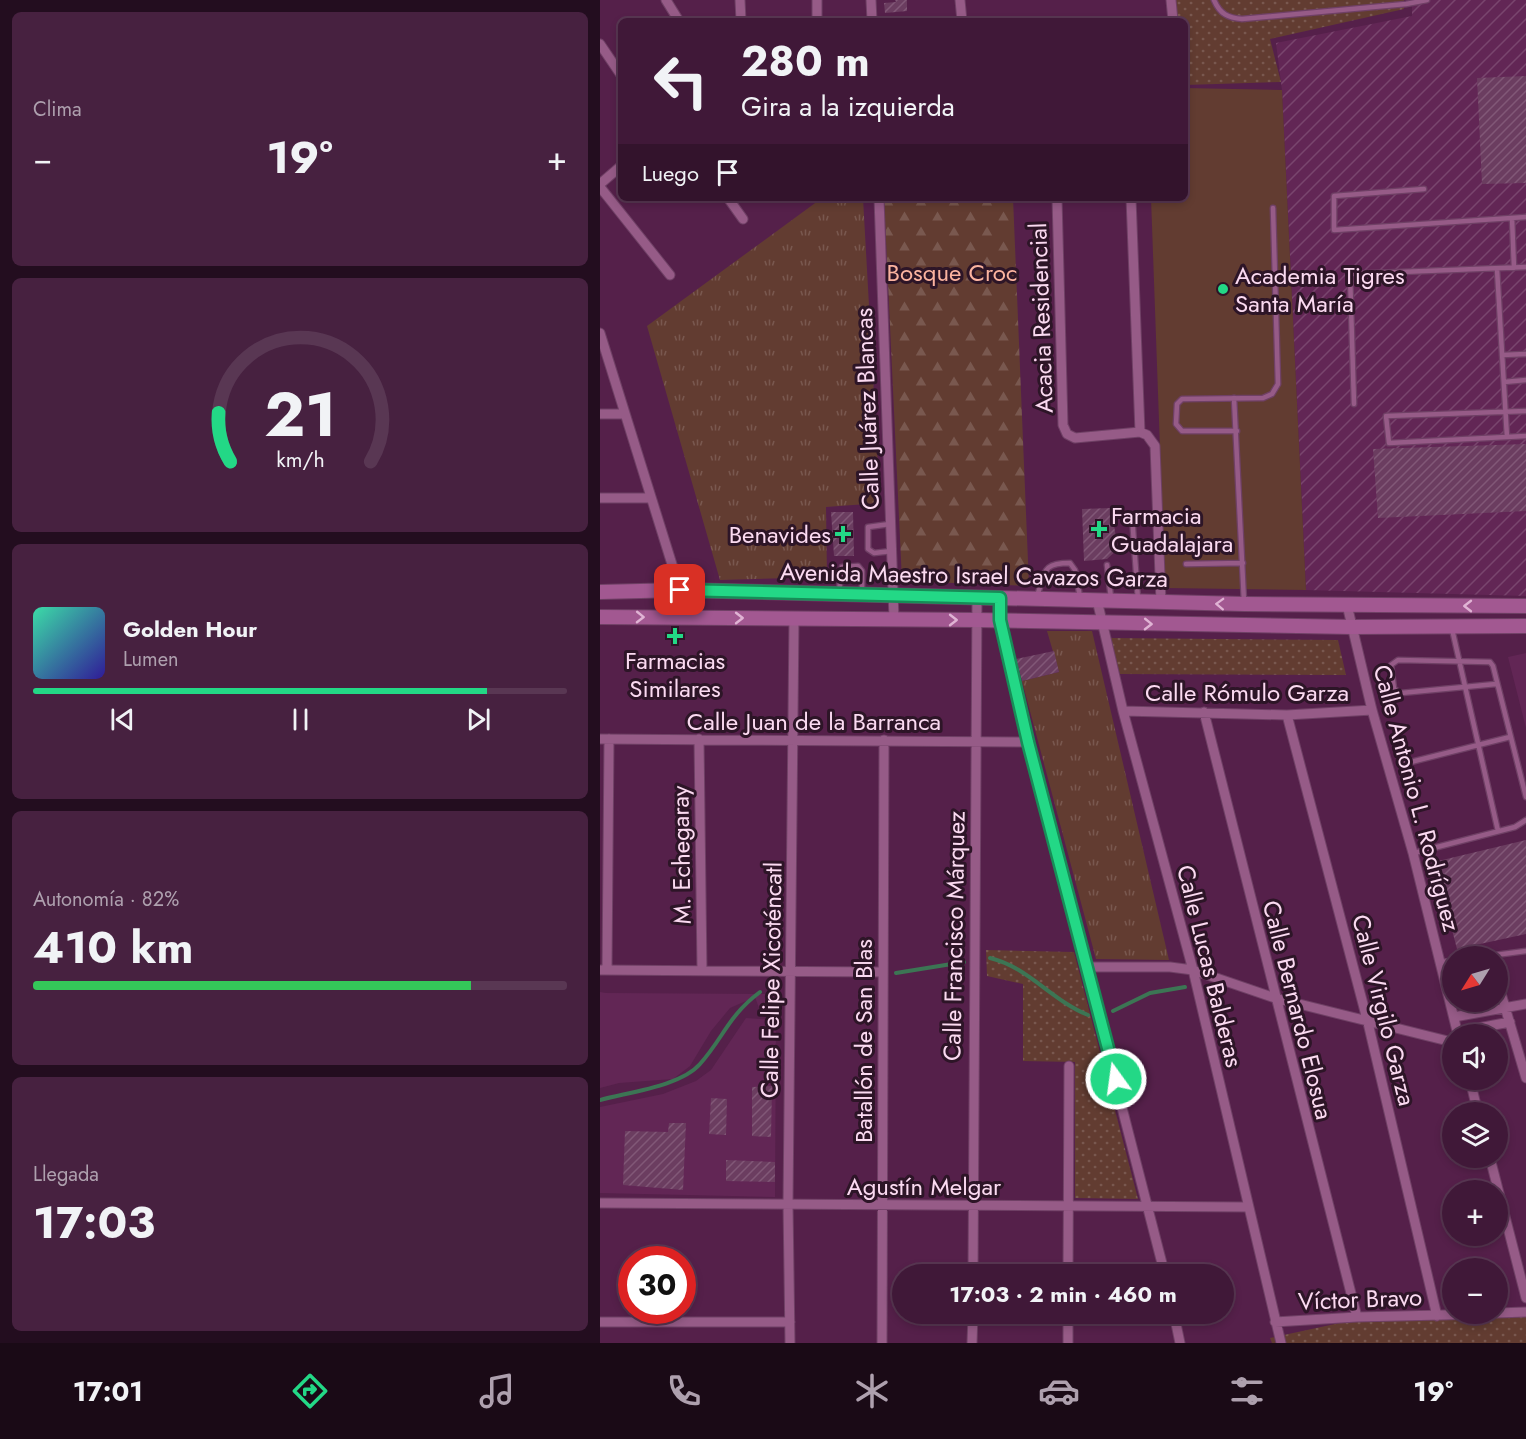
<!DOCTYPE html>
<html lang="es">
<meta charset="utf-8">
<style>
body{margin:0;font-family:Jost,sans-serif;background:#472140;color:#f1f3f6;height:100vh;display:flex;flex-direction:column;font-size:22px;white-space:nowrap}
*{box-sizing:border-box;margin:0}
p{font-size:20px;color:#aea0ae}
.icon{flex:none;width:33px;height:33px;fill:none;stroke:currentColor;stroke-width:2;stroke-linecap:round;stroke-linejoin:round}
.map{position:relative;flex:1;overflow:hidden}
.side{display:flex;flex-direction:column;gap:12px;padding:12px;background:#230d1f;width:600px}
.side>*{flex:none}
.top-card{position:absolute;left:18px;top:18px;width:570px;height:183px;border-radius:9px;box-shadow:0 3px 9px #0003,0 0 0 2px #593753;background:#401838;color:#f1f3f6;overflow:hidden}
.needle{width:39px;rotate:233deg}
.buttons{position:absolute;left:842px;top:946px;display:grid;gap:12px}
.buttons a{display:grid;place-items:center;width:66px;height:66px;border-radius:50%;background:#401838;box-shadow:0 3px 9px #0003,0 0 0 2px #593753;font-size:30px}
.speed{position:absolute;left:18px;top:1246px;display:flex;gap:12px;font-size:30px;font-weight:700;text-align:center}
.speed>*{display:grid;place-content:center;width:78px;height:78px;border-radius:50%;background:#401838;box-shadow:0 3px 9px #0003,0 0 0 2px #593753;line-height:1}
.speed .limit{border:9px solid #d22;background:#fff;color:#111}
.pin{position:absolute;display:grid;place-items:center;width:51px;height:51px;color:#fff;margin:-26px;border-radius:12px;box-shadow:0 3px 9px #0006}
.me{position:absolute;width:66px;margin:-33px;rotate:346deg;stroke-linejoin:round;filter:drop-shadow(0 0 4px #0008)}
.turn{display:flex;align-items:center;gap:21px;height:126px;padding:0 24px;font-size:27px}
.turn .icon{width:78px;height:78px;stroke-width:2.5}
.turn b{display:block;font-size:42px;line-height:51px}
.then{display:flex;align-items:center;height:57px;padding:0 24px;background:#0003;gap:12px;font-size:22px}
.big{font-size:45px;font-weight:700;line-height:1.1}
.side .card{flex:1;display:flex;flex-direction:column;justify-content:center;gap:9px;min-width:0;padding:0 21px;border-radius:9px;background:#472140}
.side .dial{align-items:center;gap:0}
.dial svg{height:156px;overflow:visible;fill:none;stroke:#593753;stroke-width:7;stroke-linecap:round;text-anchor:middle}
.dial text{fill:#f1f3f6;stroke:none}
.song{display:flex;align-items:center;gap:18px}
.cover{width:72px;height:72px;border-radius:9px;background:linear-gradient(135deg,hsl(160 70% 55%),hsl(250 70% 35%))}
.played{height:6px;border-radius:3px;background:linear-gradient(90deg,#23d886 85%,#593753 85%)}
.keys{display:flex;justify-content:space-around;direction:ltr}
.heat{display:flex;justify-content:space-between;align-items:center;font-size:33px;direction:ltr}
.charge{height:9px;border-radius:4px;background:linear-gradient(90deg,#34c759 82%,#593753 0)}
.trip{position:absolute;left:292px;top:1264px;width:342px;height:60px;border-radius:30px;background:#401838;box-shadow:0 3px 9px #0003,0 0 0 2px #593753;font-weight:700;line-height:60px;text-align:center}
.menu{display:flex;height:96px;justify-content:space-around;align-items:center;background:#1a0a16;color:#aea0ae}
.menu .icon{width:42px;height:42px}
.menu .current{color:#23d886}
.menu b{font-size:27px;color:#f1f3f6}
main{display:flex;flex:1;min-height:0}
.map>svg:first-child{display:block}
.built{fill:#622655}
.industrial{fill:url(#industrial-furrows)}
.grass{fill:url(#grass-tufts)}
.forest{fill:url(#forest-firs)}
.park{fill:url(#park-dots)}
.pitch{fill:#623c31}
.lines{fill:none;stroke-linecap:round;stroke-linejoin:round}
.stream{stroke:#3c7554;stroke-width:4}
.building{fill:url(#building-hatch)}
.lane-casing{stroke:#6f4065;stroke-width:7}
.street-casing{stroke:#6f4065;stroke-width:11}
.secondary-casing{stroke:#6f4065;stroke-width:16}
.lane{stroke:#965b87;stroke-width:4.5}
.street{stroke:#965b87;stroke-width:9}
.secondary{stroke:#a25891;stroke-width:14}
.oneway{stroke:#e0b3d4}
.route-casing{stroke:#178c57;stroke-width:15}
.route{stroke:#23d886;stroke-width:10}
.poi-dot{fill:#23d886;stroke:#2d1527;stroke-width:2}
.labels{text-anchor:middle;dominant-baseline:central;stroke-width:6;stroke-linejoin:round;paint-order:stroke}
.park-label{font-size:24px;fill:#fbb39f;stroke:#2d1527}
.poi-label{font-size:24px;fill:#fbdaf1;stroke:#2d1527;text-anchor:start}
.street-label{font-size:24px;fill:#fbdaf1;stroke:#2d1527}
</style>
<main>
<section class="side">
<div class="card"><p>Clima</p>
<div class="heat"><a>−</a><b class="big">19°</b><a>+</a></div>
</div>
<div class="card dial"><svg viewBox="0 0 100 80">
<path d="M14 69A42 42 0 1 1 86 69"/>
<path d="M14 69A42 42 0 0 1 8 44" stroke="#23d886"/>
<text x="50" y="56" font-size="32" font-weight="700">21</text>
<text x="50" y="72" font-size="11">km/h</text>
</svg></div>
<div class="card">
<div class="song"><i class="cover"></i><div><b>Golden Hour</b><p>Lumen</p></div></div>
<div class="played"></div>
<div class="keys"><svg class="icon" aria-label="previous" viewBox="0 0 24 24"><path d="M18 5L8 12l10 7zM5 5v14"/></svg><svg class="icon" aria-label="pause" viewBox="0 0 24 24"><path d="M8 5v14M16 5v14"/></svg><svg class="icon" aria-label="next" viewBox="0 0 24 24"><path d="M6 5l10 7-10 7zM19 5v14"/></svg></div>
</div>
<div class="card"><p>Autonomía · 82%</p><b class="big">410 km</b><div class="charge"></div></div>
<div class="card"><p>Llegada</p><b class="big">17:03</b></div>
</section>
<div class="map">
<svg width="926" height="1343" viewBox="0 0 926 1343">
<defs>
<pattern id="industrial-furrows" width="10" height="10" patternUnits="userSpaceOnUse" patternTransform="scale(1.5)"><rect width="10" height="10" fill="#622655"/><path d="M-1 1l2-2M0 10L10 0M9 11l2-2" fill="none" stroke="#79456e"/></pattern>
<pattern id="grass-tufts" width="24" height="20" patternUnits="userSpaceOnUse" patternTransform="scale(1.5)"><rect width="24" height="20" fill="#623c31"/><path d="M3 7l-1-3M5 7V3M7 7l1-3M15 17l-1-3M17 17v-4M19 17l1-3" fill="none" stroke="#79584f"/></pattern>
<pattern id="forest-firs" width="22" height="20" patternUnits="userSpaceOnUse" patternTransform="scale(1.5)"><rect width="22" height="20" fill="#623c31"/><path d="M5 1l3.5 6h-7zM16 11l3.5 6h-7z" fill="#79584f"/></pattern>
<pattern id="park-dots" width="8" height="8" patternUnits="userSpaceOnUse" patternTransform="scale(1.5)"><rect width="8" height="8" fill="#623c31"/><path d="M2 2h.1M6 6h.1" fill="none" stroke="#79584f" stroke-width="1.8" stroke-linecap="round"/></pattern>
<pattern id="building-hatch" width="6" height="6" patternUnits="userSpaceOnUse" patternTransform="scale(1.5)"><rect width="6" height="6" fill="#6b3d60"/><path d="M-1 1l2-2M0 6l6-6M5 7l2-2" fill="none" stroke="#815877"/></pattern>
</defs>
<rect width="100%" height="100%" fill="#55204a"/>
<path class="built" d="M926 653V728L908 657Z
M0 992 6 993 179 994 170 1009 159 1008 155 997 130 1008 111 1031 90 1066 73 1079 19 1083 0 1088Z
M146 1018 176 1020 175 1197 0 1193V1107L63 1094 96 1081 111 1070Z"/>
<path class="industrial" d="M812 0H926V596L706 590 682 90 676 43 812 16Z"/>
<path class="grass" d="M222 198H263L280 503 226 507 227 577 120 580 47 326Z
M447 631H492L569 960 496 959 422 681 459 672Z"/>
<path class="forest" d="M284 198H413L429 586 302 581Z"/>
<path class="park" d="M575 0H804V9L670 39 681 82 585 85V21H577Z
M510 638 738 640 746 675 520 674Z
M386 950 474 952 538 1199 475 1198V1062L423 1061V984L387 976Z
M926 1313V1343H672L670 1338 758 1319Z"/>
<path class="pitch" d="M585 88 682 90 706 590 565 588 551 198H585Z"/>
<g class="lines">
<path class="stream" d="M390 958C428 967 451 1000 488 1015
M296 973 364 962
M513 1011 550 993 585 987
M0 1100C29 1092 81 1086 100 1064 124 1037 128 1016 160 992"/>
</g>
<path class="building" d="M295 0H307V11L285 13 284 3 296 2Z
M926 76V183L882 184 877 78Z
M926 444V511L778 518 773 449Z
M511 508 518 549 507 559 484 561 482 509Z
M231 512H253L254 556H234Z
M454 651 459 672 422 681 416 659Z
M926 840V934L857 949 834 862Z
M172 1086 171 1137 152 1136V1087Z
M111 1098 127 1099 126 1135 109 1134Z
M69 1123H86L83 1190 23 1185 25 1131 68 1132Z
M126 1160 175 1162V1182L126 1181Z"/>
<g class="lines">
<g class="lane-casing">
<path id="lane" d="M614 0C620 14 628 18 642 19L806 4 827 0
M824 189 734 196V230L926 217
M912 218 914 268
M897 269 907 437
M902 355 926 354
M904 382 926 380
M634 398 644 602
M754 404 750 274 926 267
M926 411 786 416 789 443 926 436
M637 431H582L576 424 577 404 582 399 663 398 672 394 678 384 673 208
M532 515 538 600
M290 524 268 527V549L274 553 292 551
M586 564 643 563
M507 565 511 598
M239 591 242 567 258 566 262 571V593
M437 596C446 572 441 563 470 563L475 570 480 597
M852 629 898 831
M896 684 801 693 794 689 791 665 798 660 890 662 893 666 926 797
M803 764 910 737
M814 853 915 827 926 820
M880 957 926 951
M840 962 852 961"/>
</g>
<g class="street-casing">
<path id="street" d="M66 0 79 21
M140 0 141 21
M217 0V21
M271 0 272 21
M360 0 362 21
M571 0 573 21
M0 44 21 75
M0 184 21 166
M0 187 70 275
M128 198 143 219
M279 198 294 619
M457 198 463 425 467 434 475 438 540 432 547 435 555 446 561 602
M531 198 540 432
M0 333 80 590 81 618
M0 414H24
M0 498H51
M400 598V620L428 742 565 1275
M497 600 523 711 593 970 681 1343
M747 605 772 710 813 853 858 1035
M523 711 687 715 772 710
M604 712 757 1317
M687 715 768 1023 837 1316
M0 739 428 742
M99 739 102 971
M486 967H570L593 970 675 998 852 1042
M0 970 283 972
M7 970 9 739
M897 980 926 1078
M854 1017 926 1004
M857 1032 910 1022
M870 1080 878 1113
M890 1158 926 1298
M0 1203 647 1207
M373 1275 377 598
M468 1275 469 1066
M897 1313 926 1312
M574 1314 580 1343
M0 1322H190
M675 1322 757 1317 883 1314
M190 1343 188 1204 194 618
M282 1343 284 740
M372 1343 373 1314
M468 1343V1314"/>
</g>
<g class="secondary-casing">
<path id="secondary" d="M0 592 80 590 644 604 926 606
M0 617 377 620 752 627 926 626"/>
</g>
<use href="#lane" class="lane"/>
<use href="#street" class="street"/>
<use href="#secondary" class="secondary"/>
</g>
<defs><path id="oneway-chevron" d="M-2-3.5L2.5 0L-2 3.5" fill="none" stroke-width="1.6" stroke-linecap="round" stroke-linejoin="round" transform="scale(1.5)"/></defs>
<g class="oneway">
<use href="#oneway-chevron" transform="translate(620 604) rotate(-178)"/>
<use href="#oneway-chevron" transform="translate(868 606) rotate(-180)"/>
<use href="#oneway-chevron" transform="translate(40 617) rotate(1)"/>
<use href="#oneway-chevron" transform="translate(139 618)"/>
<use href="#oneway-chevron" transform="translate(353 620)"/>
<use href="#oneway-chevron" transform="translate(548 624) rotate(1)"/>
</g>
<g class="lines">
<g class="route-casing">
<path id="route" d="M80 590 400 598V620L428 742 516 1079"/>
</g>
<use href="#route" class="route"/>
</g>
<g class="poi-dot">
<circle cx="623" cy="289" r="6"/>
<path d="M496 520h6v6h6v6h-6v6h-6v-6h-6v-6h6z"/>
<path d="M240 525h6v6h6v6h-6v6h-6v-6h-6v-6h6z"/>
<path d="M72 627h6v6h6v6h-6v6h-6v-6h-6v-6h6z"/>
</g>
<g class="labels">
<g class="park-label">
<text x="352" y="272">Bosque Croc</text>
</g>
<g class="poi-label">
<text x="635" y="275">Academia Tigres<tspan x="635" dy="28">Santa María</tspan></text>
<text x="511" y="515">Farmacia<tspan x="511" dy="28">Guadalajara</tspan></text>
<text x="231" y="534" text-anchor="end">Benavides</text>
<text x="75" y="660" text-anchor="middle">Farmacias<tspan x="75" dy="28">Similares</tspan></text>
</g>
<g class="street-label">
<text transform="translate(441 318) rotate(-92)">Acacia Residencial</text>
<text transform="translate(267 409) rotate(-92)">Calle Juárez Blancas</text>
<text transform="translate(374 575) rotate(1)">Avenida Maestro Israel Cavazos Garza</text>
<text x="647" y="692">Calle Rómulo Garza</text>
<text x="214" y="721">Calle Juan de la Barranca</text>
<text transform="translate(817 798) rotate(75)">Calle Antonio L. Rodríguez</text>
<text transform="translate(81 855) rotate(-91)">M. Echegaray</text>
<text transform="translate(354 936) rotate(-89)">Calle Francisco Márquez</text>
<text transform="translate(610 966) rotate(76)">Calle Lucas Balderas</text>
<text transform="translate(171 980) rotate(-89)">Calle Felipe Xicoténcatl</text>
<text transform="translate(698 1010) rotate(76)">Calle Bernardo Elosua</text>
<text transform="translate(784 1010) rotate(76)">Calle Virgilo Garza</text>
<text transform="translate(263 1041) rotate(-90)">Batallón de San Blas</text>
<text x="324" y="1186">Agustín Melgar</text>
<text transform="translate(760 1299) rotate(-2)">Víctor Bravo</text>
</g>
</g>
</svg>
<div class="buttons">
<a><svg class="needle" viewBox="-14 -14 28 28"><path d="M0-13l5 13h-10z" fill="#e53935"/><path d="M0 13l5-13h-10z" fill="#aea0ae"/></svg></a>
<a><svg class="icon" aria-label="sound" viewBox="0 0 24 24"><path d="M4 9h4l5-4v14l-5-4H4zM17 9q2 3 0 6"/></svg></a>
<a><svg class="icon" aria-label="layers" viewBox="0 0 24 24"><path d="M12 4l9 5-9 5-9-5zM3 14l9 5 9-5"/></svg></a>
<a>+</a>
<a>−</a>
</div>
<div class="speed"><div class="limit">30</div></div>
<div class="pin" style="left:80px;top:590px;background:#d93025"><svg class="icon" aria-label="arrive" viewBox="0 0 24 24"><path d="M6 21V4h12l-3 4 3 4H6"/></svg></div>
<svg class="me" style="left:516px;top:1079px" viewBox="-20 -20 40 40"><circle r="17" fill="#23d886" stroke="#fff" stroke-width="3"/><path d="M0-11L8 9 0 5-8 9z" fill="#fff"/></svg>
<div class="trip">17:03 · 2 min · 460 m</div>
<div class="top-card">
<div class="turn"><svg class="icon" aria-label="left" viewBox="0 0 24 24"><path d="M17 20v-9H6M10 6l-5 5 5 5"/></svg><div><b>280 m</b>Gira a la izquierda</div></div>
<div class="then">Luego<svg class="icon" aria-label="arrive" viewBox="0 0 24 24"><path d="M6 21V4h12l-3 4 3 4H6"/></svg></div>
</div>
</div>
</main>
<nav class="menu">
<b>17:01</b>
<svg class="icon current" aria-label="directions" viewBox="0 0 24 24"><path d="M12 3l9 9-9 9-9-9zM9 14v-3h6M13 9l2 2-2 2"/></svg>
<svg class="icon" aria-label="music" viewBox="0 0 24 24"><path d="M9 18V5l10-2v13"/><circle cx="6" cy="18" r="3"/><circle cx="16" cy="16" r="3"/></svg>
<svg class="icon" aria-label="phone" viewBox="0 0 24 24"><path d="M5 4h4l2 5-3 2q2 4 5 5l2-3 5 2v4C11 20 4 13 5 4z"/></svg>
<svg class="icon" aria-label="climate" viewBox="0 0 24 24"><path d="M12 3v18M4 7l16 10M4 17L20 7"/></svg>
<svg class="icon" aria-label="car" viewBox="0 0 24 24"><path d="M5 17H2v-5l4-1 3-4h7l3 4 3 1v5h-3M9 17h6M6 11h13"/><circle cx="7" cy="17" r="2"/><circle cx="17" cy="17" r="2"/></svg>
<svg class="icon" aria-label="filters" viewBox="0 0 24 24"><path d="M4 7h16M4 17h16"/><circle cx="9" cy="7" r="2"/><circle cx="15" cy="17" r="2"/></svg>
<b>19°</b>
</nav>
